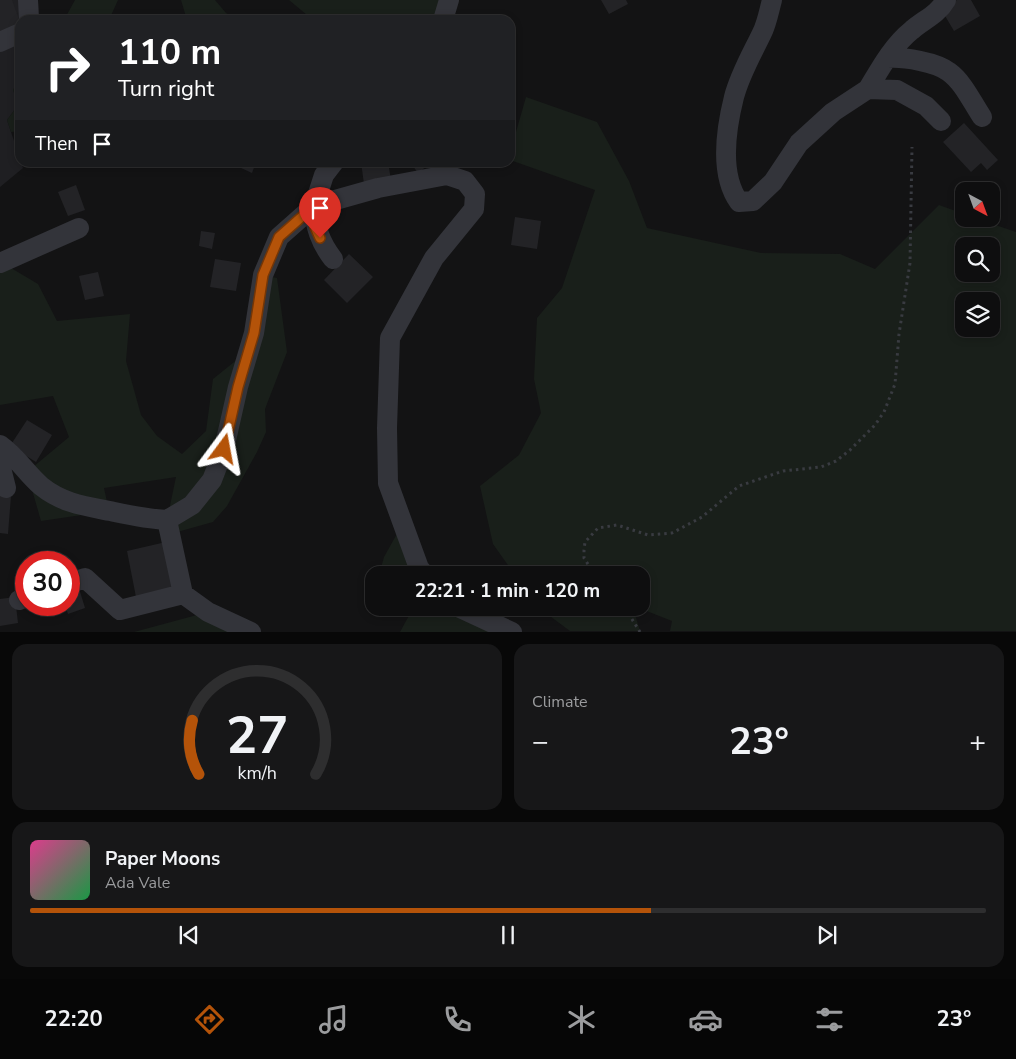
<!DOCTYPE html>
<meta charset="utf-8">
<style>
body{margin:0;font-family:"Nunito Sans",sans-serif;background:#171718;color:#f1f3f6;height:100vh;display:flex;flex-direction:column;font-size:19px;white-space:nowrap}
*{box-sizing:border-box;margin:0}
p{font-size:16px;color:#9b9c9e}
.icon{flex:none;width:28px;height:28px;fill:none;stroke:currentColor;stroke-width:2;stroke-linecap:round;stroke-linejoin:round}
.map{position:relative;height:632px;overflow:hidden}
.side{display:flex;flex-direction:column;gap:12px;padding:12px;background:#080808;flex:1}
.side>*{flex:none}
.top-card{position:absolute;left:15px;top:15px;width:500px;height:152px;border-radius:15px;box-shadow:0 2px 8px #0003,0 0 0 1px #2e2e2f;background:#202124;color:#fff;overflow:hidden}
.needle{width:32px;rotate:139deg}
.buttons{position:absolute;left:955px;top:182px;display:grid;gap:10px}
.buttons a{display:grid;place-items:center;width:45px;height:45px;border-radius:10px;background:#0e0e0f;box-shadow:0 2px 8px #0003,0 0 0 1px #2e2e2f;font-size:25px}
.speed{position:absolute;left:15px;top:551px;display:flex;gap:10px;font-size:25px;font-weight:700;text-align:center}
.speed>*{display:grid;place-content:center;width:65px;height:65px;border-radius:50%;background:#0e0e0f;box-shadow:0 2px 8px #0003,0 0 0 1px #2e2e2f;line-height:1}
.speed .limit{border:8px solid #d22;background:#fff;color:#111}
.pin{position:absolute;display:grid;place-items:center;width:42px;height:42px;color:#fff;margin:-51px -21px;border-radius:50% 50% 50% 0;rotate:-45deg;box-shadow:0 0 5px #0007}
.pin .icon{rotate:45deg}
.me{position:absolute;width:55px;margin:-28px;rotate:13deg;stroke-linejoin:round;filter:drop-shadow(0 0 4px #0008)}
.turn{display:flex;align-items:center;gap:18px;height:105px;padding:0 20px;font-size:22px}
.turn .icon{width:65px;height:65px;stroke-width:2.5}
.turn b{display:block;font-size:35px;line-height:42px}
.then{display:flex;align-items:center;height:48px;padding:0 20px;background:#0003;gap:10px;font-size:19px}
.big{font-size:38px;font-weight:700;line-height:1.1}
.side .card{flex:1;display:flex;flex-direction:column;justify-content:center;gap:8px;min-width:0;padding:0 18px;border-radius:15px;background:#171718}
.side .dial{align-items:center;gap:0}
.dial svg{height:130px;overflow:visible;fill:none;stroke:#2e2e2f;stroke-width:7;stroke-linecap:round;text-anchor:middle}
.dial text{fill:#f1f3f6;stroke:none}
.song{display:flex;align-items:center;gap:15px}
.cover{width:60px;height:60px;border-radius:8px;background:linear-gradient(135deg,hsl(330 70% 55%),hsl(140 70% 35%))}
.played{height:5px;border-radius:2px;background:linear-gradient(90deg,#b45309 65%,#2e2e2f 65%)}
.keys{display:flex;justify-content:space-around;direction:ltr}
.heat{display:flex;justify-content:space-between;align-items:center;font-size:28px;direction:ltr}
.side .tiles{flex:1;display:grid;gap:12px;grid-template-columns:1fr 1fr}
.card:last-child{grid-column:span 2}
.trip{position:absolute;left:365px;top:566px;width:285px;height:50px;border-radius:15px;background:#0e0e0f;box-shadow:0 2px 8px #0003,0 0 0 1px #2e2e2f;font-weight:700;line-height:50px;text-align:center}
.tabs{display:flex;height:80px;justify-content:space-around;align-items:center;background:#060606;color:#9b9c9e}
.tabs .icon{width:35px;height:35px}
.tabs .current{color:#b45309}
.tabs b{font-size:22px;color:#f1f3f6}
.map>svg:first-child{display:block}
.built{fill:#1f1f22}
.green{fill:#191f1a;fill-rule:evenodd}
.building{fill:#232326}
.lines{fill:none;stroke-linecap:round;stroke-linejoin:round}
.path{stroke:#393b41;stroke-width:3;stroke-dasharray:2.5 4;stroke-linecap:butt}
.minor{stroke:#33343a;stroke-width:20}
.route-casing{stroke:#753606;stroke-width:12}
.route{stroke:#b45309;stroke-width:9}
</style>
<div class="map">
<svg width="1016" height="632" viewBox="0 0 1016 632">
<rect width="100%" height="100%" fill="#131314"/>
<path class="built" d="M0 0H38L39 20H20V78L13 90 19 104 7 120 23 168 0 187Z"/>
<path class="green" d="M75 0H118L109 20H64Z
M181 0H215L226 13 238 20H187Z
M289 0H449L443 20H313Z
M20 78V131L11 132 7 120 19 104 13 90Z
M526 97 597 122 629 181 647 228 761 253 840 254 875 269 939 205 964 214V219H978L1016 232V631H670L672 621 639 608H641V575H515L493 544 480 486 519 455 541 413 534 379 537 318 562 288 595 190 510 160V153ZM964 246H991V274H964ZM964 301H991V329H964Z
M6 265 38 284 57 321 130 314 126 361 141 415 157 436 182 454 206 431 213 379 249 350 263 275 277 278 287 352 265 409 266 432 257 452 227 506 213 522 170 534 167 520 176 477 104 488 109 511 41 521 27 472 69 437 53 396 0 405V268Z
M403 523 425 575H379L384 557Z
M411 608H460L512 632H400L412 610Z
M539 608H633L640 631H570Z
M208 612 251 632H134Z"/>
<path class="building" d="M0 0H12L20 22V26L0 33Z
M601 0H626L628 4 609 14Z
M957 0H971L980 16 954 31 941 9Z
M964 123 998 160 987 170 981 163 971 172 943 142Z
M228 162H256L252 173Z
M361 162H388L391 180 364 184Z
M410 162H432L418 173Z
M76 185 85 210 68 216 58 192Z
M515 217 541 221 537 249 511 245Z
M201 231 215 233 212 249 199 246Z
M349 254 373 277 347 303 324 280Z
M215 259 241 263 236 291 210 287Z
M98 272 104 296 85 300 79 276Z
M27 420 52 435 36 462 10 446Z
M0 496H11L8 534 0 533Z
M166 542 176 588 136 597 127 551Z
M78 585 85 608 68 614 65 605H69V588Z
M15 597 18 623 0 626V599Z"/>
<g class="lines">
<path class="path" d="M595 575 584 558V550L585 542 598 528 617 525 648 535 672 533 702 517 739 486 783 471 821 467 836 461 850 450 875 425 884 412 895 384 899 334 910 263 912 147
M625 608 640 632"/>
<path class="minor" d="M28 0 29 20
M772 0C769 11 767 23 762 33 752 54 740 74 734 97 726 129 719 174 739 202L753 201 773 182 799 143 833 112 868 89 897 90 926 106 941 121
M443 20 449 0
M0 42 20 33
M888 58C904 57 936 62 949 72 963 82 972 102 982 117
M868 89C880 69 893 45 912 30 925 19 937 15 946 0
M333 259C320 242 315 227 314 206L378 188 447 175 465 181 475 194 474 209 434 258 390 338 387 428 388 483 419 568 425 575
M0 263 79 228
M0 445C17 457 26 473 41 486 62 503 84 506 110 511 129 515 147 519 167 520
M0 464 6 488
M69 583 85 578 120 610 183 594
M19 600 26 597
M460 608 512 632
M251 632 208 612 183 594 167 520 192 505 212 480 224 449 238 387 254 333 263 275 279 237 314 206 324 175 334 162"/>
</g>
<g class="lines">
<g class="route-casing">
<path id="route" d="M224 449 238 387 254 333 263 275 279 237 314 206 315 227 320 238"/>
</g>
<use href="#route" class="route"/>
</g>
</svg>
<div class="buttons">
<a><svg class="needle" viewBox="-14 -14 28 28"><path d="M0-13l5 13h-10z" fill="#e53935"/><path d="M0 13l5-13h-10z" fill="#9b9c9e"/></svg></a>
<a><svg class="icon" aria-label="search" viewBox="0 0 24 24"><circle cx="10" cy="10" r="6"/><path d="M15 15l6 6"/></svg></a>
<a><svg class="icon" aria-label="layers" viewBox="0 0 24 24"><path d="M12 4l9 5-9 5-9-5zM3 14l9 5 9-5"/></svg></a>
</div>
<div class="speed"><div class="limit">30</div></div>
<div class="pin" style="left:320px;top:238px;background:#d93025"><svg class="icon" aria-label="arrive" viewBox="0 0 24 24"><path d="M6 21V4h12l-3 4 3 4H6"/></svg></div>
<svg class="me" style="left:224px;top:449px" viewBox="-20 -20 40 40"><path d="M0-17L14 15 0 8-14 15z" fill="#b45309" stroke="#fff" stroke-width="4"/></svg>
<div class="trip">22:21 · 1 min · 120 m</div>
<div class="top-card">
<div class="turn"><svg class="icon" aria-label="right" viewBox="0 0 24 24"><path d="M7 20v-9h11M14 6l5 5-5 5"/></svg><div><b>110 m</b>Turn right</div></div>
<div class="then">Then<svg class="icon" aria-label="arrive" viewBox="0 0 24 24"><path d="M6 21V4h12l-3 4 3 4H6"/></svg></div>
</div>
</div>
<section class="side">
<div class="tiles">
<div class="card dial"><svg viewBox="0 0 100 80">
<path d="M14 69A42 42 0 1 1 86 69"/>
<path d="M14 69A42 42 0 0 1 10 36" stroke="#b45309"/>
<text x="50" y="56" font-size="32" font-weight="700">27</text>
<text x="50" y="72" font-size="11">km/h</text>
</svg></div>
<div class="card"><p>Climate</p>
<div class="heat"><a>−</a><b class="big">23°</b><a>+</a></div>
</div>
<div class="card">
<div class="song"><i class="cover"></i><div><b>Paper Moons</b><p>Ada Vale</p></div></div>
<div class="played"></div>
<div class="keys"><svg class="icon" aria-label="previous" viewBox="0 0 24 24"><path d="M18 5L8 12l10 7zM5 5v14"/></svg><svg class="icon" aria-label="pause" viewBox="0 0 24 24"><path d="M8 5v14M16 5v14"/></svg><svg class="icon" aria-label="next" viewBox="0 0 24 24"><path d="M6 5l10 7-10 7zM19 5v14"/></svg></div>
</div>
</div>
</section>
<nav class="tabs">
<b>22:20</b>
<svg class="icon current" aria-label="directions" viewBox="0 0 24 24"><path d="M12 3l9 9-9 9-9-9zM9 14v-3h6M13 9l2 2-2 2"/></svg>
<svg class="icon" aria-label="music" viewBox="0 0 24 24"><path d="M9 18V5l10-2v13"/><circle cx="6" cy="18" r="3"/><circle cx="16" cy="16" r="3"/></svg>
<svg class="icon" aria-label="phone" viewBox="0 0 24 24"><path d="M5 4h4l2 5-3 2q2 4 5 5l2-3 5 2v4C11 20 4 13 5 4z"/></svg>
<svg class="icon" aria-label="climate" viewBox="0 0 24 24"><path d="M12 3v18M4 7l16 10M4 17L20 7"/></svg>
<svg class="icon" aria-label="car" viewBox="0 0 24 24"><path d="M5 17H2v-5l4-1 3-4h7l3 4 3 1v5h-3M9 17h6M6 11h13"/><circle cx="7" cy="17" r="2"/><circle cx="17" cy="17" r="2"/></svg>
<svg class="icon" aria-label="filters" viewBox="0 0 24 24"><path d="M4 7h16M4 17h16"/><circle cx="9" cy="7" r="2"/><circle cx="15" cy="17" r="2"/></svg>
<b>23°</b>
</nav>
